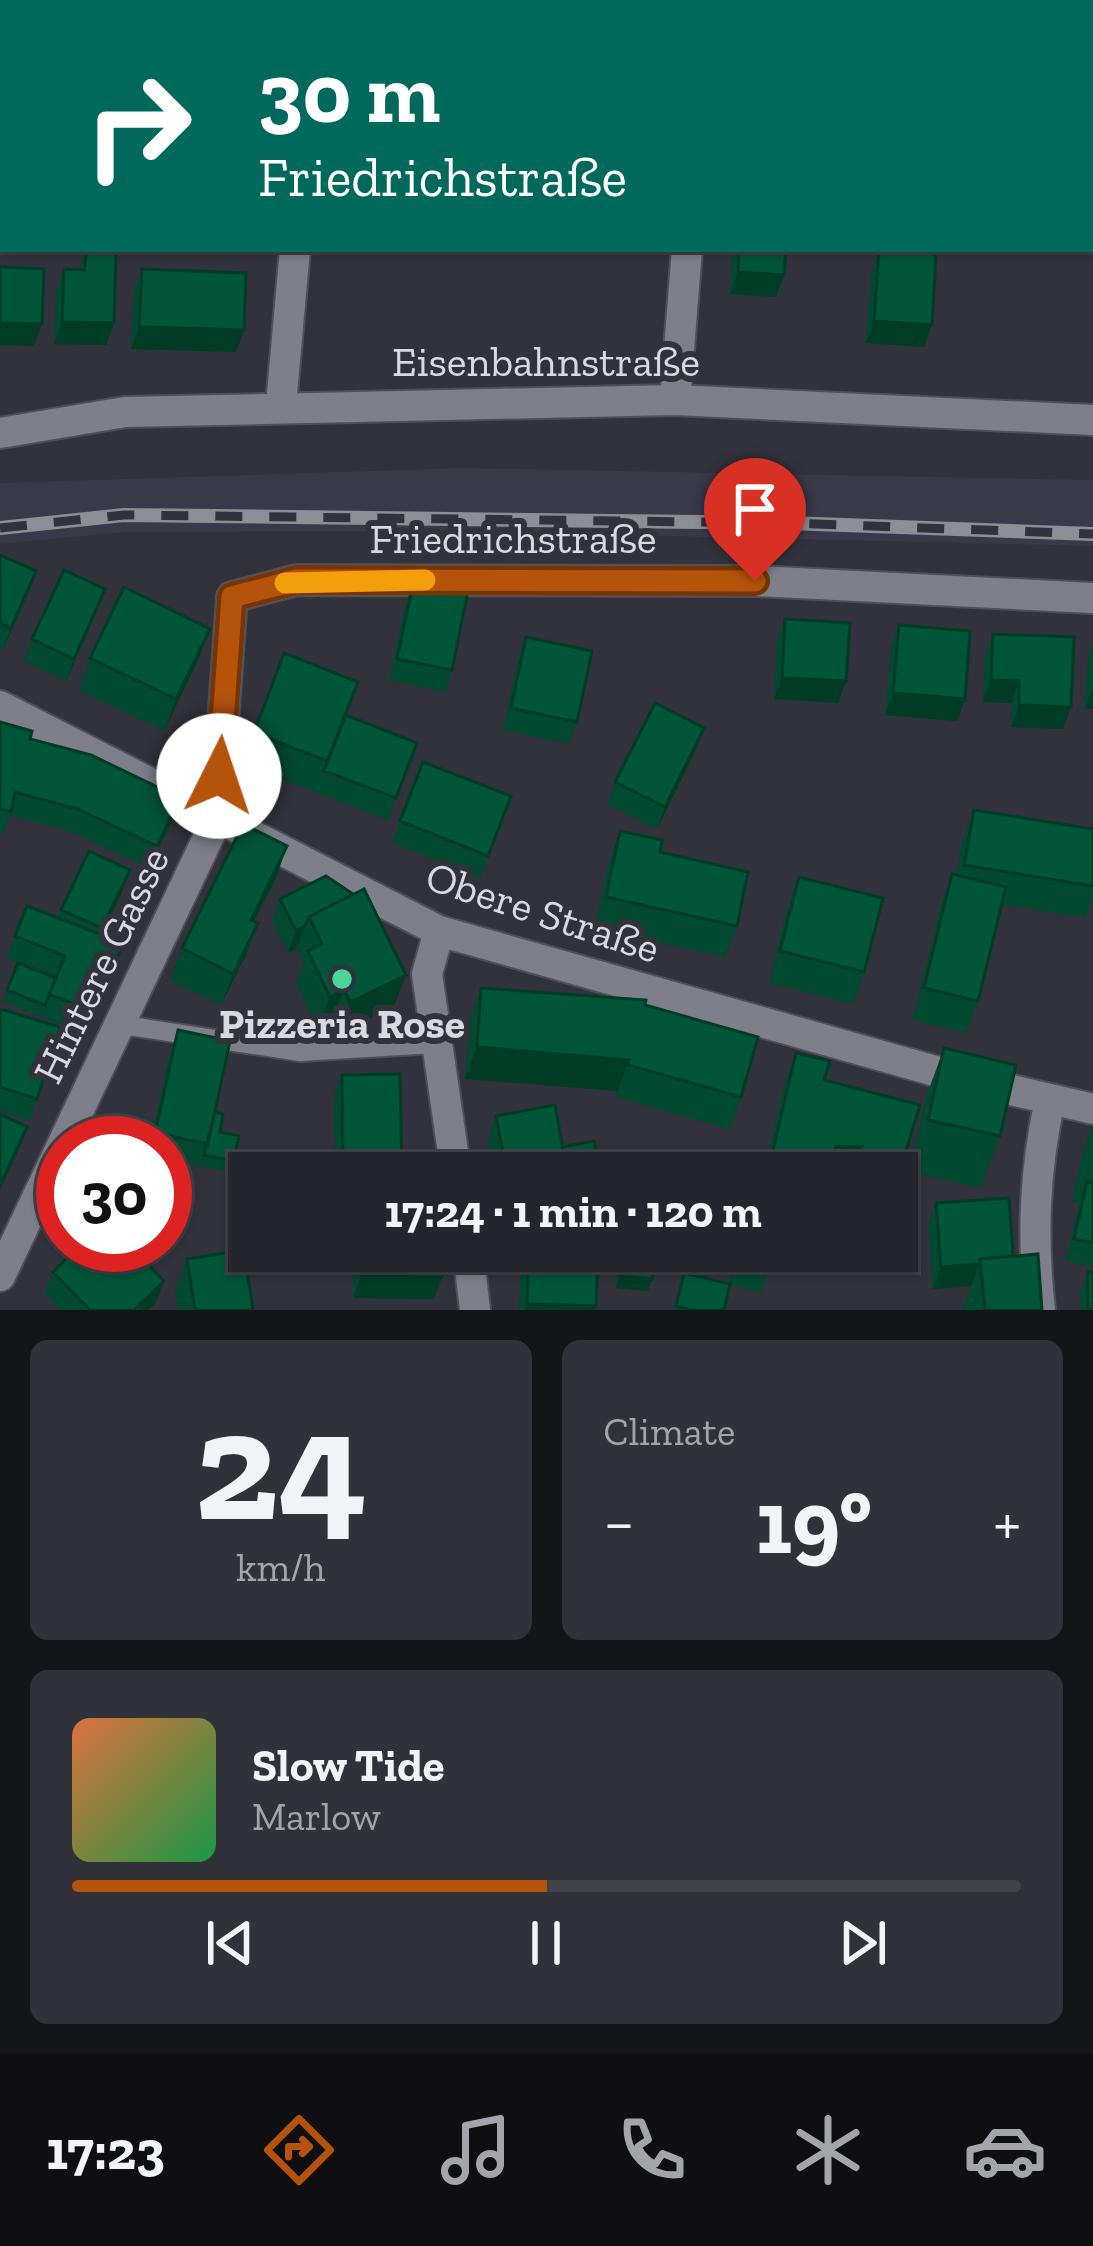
<!DOCTYPE html>
<meta charset="utf-8">
<style>
body{margin:0;font-family:"Zilla Slab",serif;background:#313239;color:#f1f3f6;height:100vh;display:flex;flex-direction:column;font-size:45px;white-space:nowrap}
*{box-sizing:border-box;margin:0}
p{font-size:39px;color:#a3a5aa}
.icon{flex:none;width:66px;height:66px;fill:none;stroke:currentColor;stroke-width:2;stroke-linecap:round;stroke-linejoin:round}
.map{position:relative;height:1310px;overflow:hidden}
.sheet{display:flex;flex-direction:column;gap:30px;padding:30px;background:#141519;flex:1}
.sheet>*{flex:none}
.banner{position:absolute;left:0px;top:0px;width:1095px;height:252px;box-shadow:0 3px 9px #0004,0 0 0 3px #424349;background:#00695c;color:#fff;overflow:hidden}
.speed{position:absolute;left:36px;top:1116px;display:flex;gap:24px;font-size:60px;font-weight:700;text-align:center}
.speed>*{display:grid;place-content:center;width:156px;height:156px;border-radius:50%;background:#25262d;box-shadow:0 3px 9px #0004,0 0 0 3px #424349;line-height:1}
.speed .limit{border:18px solid #d22;background:#fff;color:#111}
.pin{position:absolute;display:grid;place-items:center;width:102px;height:102px;color:#fff;margin:-123px -51px;border-radius:50% 50% 50% 0;rotate:-45deg;box-shadow:0 0 12px #0007}
.pin .icon{rotate:45deg}
.me{position:absolute;width:132px;margin:-66px;rotate:4deg;stroke-linejoin:round;filter:drop-shadow(0 0 9px #0008)}
.turn{display:flex;align-items:center;gap:42px;height:252px;padding:0 60px;font-size:54px}
.turn .icon{width:156px;height:156px;stroke-width:2.5}
.turn b{display:block;font-size:84px;line-height:102px}
.big{font-size:90px;font-weight:700;line-height:1.1}
.sheet .tile{flex:1;display:flex;flex-direction:column;justify-content:center;gap:18px;min-width:0;padding:0 42px;border-radius:18px;background:#313239}
.sheet .dial{align-items:center;gap:0}
.dial b{font-size:156px;line-height:1}
.song{display:flex;align-items:center;gap:36px}
.cover{width:144px;height:144px;border-radius:18px;background:linear-gradient(135deg,hsl(20 70% 55%),hsl(140 70% 35%))}
.played{height:12px;border-radius:6px;background:linear-gradient(90deg,#b45309 50%,#424349 50%)}
.keys{display:flex;justify-content:space-around;direction:ltr}
.heat{display:flex;justify-content:space-between;align-items:center;font-size:66px;direction:ltr}
.sheet .tiles{flex:1;display:grid;gap:30px;grid-template-columns:1fr 1fr}
.tile:last-child{grid-column:span 2}
.trip{position:absolute;left:228px;top:1152px;width:690px;height:120px;border-radius:0px;background:#25262d;box-shadow:0 3px 9px #0004,0 0 0 3px #424349;font-weight:700;line-height:120px;text-align:center}
.tab-bar{display:flex;height:192px;justify-content:space-around;align-items:center;background:#0f0f12;color:#a3a5aa}
.tab-bar .icon{width:84px;height:84px}
.tab-bar .current{color:#b45309}
.tab-bar b{font-size:54px;color:#f1f3f6}
.map>svg:first-child{display:block}
.built{fill:#393949}
.lines{fill:none;stroke-linecap:round;stroke-linejoin:round}
.lane-casing{stroke:#4f4f58;stroke-width:22}
.street-casing{stroke:#4f4f58;stroke-width:34}
.secondary-casing{stroke:#4f4f58;stroke-width:34}
.lane{stroke:#7e7f8b;stroke-width:18}
.street{stroke:#7e7f8b;stroke-width:30}
.secondary{stroke:#7e7f8b;stroke-width:30}
.rail-casing{stroke:#8e8e97;stroke-width:14}
.rail{stroke:#31323c;stroke-width:9;stroke-dasharray:27;stroke-linecap:butt}
.wall{fill:#014930}
.shaded-wall{fill:#013c27}
.building{fill:#015538;stroke:#013c27;stroke-width:3}
.route-casing{stroke:#753606;stroke-width:30}
.route{stroke:#b45309;stroke-width:21}
.slow{stroke:#f59e0b;stroke-width:21}
.poi-dot{fill:#4bd49b;stroke:#31323c;stroke-width:4.5}
.labels{text-anchor:middle;dominant-baseline:central;stroke-width:12;stroke-linejoin:round;paint-order:stroke}
.street-label{font-size:42px;fill:#d9d9e0;stroke:#31323c}
.poi-label{font-size:42px;font-weight:bold;fill:#d9d9e0;stroke:#31323c}
</style>
<div class="map">
<svg width="1093" height="1310" viewBox="0 0 1093 1310">
<rect width="100%" height="100%" fill="#31323c"/>
<path class="built" d="M464 468 1093 480V546L459 531 125 532 0 544V483Z"/>
<g class="lines">
<g class="lane-casing">
<path id="lane" d="M123 1025 300 1052 434 1044"/>
</g>
<g class="street-casing">
<path id="street" d="M335 0 350 3
M714 3 715 0
M1092 131H1093
M675 400 687 249
M281 405 295 249
M0 706 439 931 960 1078 1093 1109
M439 931 427 974 456 1173
M468 1251 475 1310
M0 1276 216 821 232 597 297 580 755 581 1093 598
M1040 1310C1032 1238 1034 1172 1050 1100"/>
</g>
<g class="secondary-casing">
<path id="secondary" d="M0 433 125 412 675 400 1093 420"/>
</g>
<use href="#lane" class="lane"/>
<use href="#street" class="street"/>
<use href="#secondary" class="secondary"/>
<g class="rail-casing">
<path id="rail" d="M0 528 124 515 788 523 1093 534"/>
</g>
<use href="#rail" class="rail"/>
</g>
<path class="wall" d="M0 0H39L38 3H3V12L0 11Z
M0 61H3V139L0 138Z
M732 249H786L784 275 776 297 730 294Z
M86 251 106 345 54 344 56 291 64 269H79Z
M879 251 924 347 866 343 871 273Z
M142 269 236 352 131 349 134 291Z
M0 555 28 593 3 650 0 648Z
M414 580 452 670 445 692 389 680 406 602Z
M105 589 66 681 24 661 32 639Z
M785 619 838 703 774 699 777 641Z
M899 625 965 699 957 721 885 715 891 647Z
M993 634 1071 707 1063 729 1011 727 1012 703 983 702 985 655Z
M526 637 577 722 569 744 503 730 518 659Z
M1093 644V709H1085L1088 657Z
M284 653 346 715 417 743 388 820 242 764Z
M90 658 198 660 164 731 79 690Z
M0 722 30 739 180 798 172 820 149 868 69 831 10 815 3 834 0 833Z
M696 750 657 829 607 804 615 782Z
M423 762 511 796 480 878 392 843Z
M974 810 1093 829V896L1085 918 1002 904 978 1001 966 1033 913 1020 941 905 952 874 956 875 962 841Z
M620 831 660 852 737 926 725 957 594 929 609 863Z
M130 870 101 935 123 943 88 1035 3 1002 18 963 56 978 7 958 27 906 58 918 61 910Z
M326 876 394 1006 338 1034 332 1022 318 1029 296 983 304 962 297 948 288 953 272 921 280 899Z
M799 877 864 972 853 1004 769 983 787 909Z
M276 878 254 921 246 955 221 1005 170 980 182 948Z
M481 988 645 1005 741 1097 730 1129 616 1097 618 1091 465 1079 470 1019Z
M0 1009 37 1099 29 1121 0 1111Z
M178 1030 215 1112 220 1132 233 1161 229 1172 165 1159V1143H150L170 1052Z
M944 1048 1000 1136 981 1188 910 1172 925 1100Z
M796 1053 824 1080 897 1173H764L784 1084Z
M342 1075 402 1173H335L334 1096Z
M496 1116 562 1147 600 1173H495L488 1138Z
M1093 1123V1267L1066 1261 1079 1203 1072 1202 1083 1152Z
M936 1203 1013 1256 1042 1310H962L971 1286 933 1289 928 1225Z
M353 1251H443L442 1277 434 1299 353 1298Z
M524 1251H598L595 1310H519L521 1258Z
M619 1251H655L648 1291 616 1288Z
M736 1251H773L761 1292 730 1285 724 1310H673L684 1273 729 1284Z
M813 1251H874L866 1274 811 1256Z
M187 1259 253 1310H178L175 1291Z
M53 1272 164 1281 156 1302 149 1310H61L45 1294Z
M1088 1272 1093 1310H1080V1294Z"/>
<path class="shaded-wall" d="M738 272 784 275 776 297 730 294Z
M874 321 932 325 924 347 866 343Z
M62 322 114 323 106 345 54 344Z
M0 323 42 324 34 346 0 345Z
M139 327 244 330 236 352 131 349Z
M36 571 28 593 3 650 11 628Z
M105 589 97 611 66 681 74 659Z
M210 629 198 660 164 731 176 699Z
M782 678 846 681 838 703 774 699Z
M991 680 1019 681 1012 703 983 702Z
M1093 687V709H1085Z
M893 693 965 699 957 721 885 715Z
M1019 705 1071 707 1063 729 1011 727Z
M704 728 696 750 657 829 665 807Z
M180 798 172 820 149 868 157 846Z
M287 846 276 878 239 951 251 920Z
M130 870 122 892 94 950 102 928Z
M258 923 246 955 221 1005 233 974Z
M305 926 297 948 288 953 296 931Z
M406 975 394 1006 338 1034 350 1002Z
M344 990 332 1022 318 1029 330 997Z
M477 1047 629 1060 618 1091 465 1079Z
M27 1127 19 1149 0 1190V1185Z
M836 1146 860 1147 851 1173H821L824 1164Z
M979 1264 971 1286 933 1289 941 1267Z
M361 1276 442 1277 434 1299 353 1298Z
M620 1276 652 1279 648 1291 616 1288Z
M164 1281 156 1302 149 1310H134Z
M527 1304 596 1306 595 1310H525Z"/>
<path class="building" d="M745 0H801V3H744Z
M862 0H945L944 3H861Z
M973 0H1032L1031 3H973Z
M1070 0H1093V60L1092 3H1070Z
M0 61H3V115L0 114Z
M1092 137H1093V203H1092Z
M739 249H786L784 275 738 272Z
M86 251 116 252 114 323 62 322 64 269 85 270Z
M879 251 936 254 932 325 874 321Z
M0 267 44 269 42 324 0 323Z
M142 269 246 273 244 330 139 327Z
M0 555 36 571 11 628 0 623Z
M64 570 105 589 74 659 32 639Z
M414 580 468 591 452 670 397 659Z
M124 587 210 629 176 699 90 658Z
M785 619 850 623 846 681 782 678Z
M899 625 970 631 965 699 893 693Z
M993 634 1074 637 1071 707 1019 705V681L991 680Z
M526 637 592 651 577 722 511 708Z
M284 653 358 682 327 761 254 733Z
M655 703 704 728 665 807 615 782Z
M346 715 417 743 396 798 324 771Z
M0 722 32 731 30 739 91 755 180 798 157 846 77 809 15 792 11 812 0 809Z
M423 762 511 796 488 856 400 821Z
M974 810 1093 829V886L964 865Z
M243 824 287 846 251 920 258 923 233 974 182 948Z
M620 831 662 840 660 852 748 872 737 926 606 897Z
M89 851 130 870 102 928 61 910Z
M952 874 1006 887 978 1001 924 988Z
M326 876 353 894 309 917 305 926 296 931 280 899Z
M799 877 883 898 864 972 780 951Z
M364 889 406 975 350 1002 344 990 330 997 308 951 322 944 309 917Z
M27 906 123 943 96 1013 49 994 65 956 15 936Z
M18 963 56 978 45 1005 7 990Z
M481 988 646 1000 645 1005 758 1037 741 1097 628 1065 629 1060 477 1047Z
M0 1009 60 1027 37 1099 0 1087Z
M178 1030 230 1041 208 1144 155 1133Z
M944 1048 1016 1065 1000 1136 928 1120Z
M796 1053 830 1061 824 1080 920 1105 897 1180V1173H841L846 1158 860 1147 836 1146 833 1159 824 1164 799 1156 794 1173H777L768 1171Z
M400 1074 402 1173H343L342 1075Z
M555 1105 566 1166 556 1168 557 1173H507L496 1116Z
M215 1112 223 1114 220 1132 239 1136 233 1161 204 1155Z
M0 1114 27 1127 0 1185Z
M100 1134 124 1143H97Z
M594 1141 600 1173H563L566 1166 562 1147Z
M1087 1181 1093 1183V1243L1074 1239Z
M1009 1198 1013 1256 980 1259 979 1264 941 1267 936 1203Z
M80 1245H129L164 1281 134 1310H90L53 1272Z
M244 1250 253 1310H195L187 1259Z
M361 1251H443L442 1277 361 1276Z
M529 1251H598L596 1306 527 1304Z
M622 1251H655L652 1279 620 1276Z
M739 1251H773L769 1270 737 1262Z
M1038 1254 1042 1310H985L980 1259Z
M1088 1272H1093V1310H1088Z
M684 1273 730 1284 724 1310H691L676 1306Z"/>
<g class="lines">
<g class="route-casing">
<path id="route" d="M219 776 232 597 297 580 755 581"/>
</g>
<use href="#route" class="route"/>
<path class="slow" d="M285 583 425 580"/>
</g>
<circle class="poi-dot" cx="342" cy="979" r="12"/>
<g class="labels">
<g class="street-label">
<text x="546" y="361">Eisenbahnstraße</text>
<text x="513" y="538">Friedrichstraße</text>
<text transform="translate(543 912) rotate(18)">Obere Straße</text>
<text transform="translate(101 965) rotate(-64)">Hintere Gasse</text>
</g>
<g class="poi-label">
<text x="342" y="1023">Pizzeria Rose</text>
</g>
</g>
</svg>
<div class="speed"><div class="limit">30</div></div>
<div class="pin" style="left:755px;top:581px;background:#d93025"><svg class="icon" aria-label="arrive" viewBox="0 0 24 24"><path d="M6 21V4h12l-3 4 3 4H6"/></svg></div>
<svg class="me" style="left:219px;top:776px" viewBox="-20 -20 40 40"><circle r="19" fill="#fff"/><path d="M0-13L10 11 0 6-10 11z" fill="#b45309"/></svg>
<div class="trip">17:24 · 1 min · 120 m</div>
<div class="banner">
<div class="turn"><svg class="icon" aria-label="right" viewBox="0 0 24 24"><path d="M7 20v-9h11M14 6l5 5-5 5"/></svg><div><b>30 m</b>Friedrichstraße</div></div>
</div>
</div>
<section class="sheet">
<div class="tiles">
<div class="tile dial"><b>24</b><p>km/h</p></div>
<div class="tile"><p>Climate</p>
<div class="heat"><a>−</a><b class="big">19°</b><a>+</a></div>
</div>
<div class="tile">
<div class="song"><i class="cover"></i><div><b>Slow Tide</b><p>Marlow</p></div></div>
<div class="played"></div>
<div class="keys"><svg class="icon" aria-label="previous" viewBox="0 0 24 24"><path d="M18 5L8 12l10 7zM5 5v14"/></svg><svg class="icon" aria-label="pause" viewBox="0 0 24 24"><path d="M8 5v14M16 5v14"/></svg><svg class="icon" aria-label="next" viewBox="0 0 24 24"><path d="M6 5l10 7-10 7zM19 5v14"/></svg></div>
</div>
</div>
</section>
<nav class="tab-bar">
<b>17:23</b>
<svg class="icon current" aria-label="directions" viewBox="0 0 24 24"><path d="M12 3l9 9-9 9-9-9zM9 14v-3h6M13 9l2 2-2 2"/></svg>
<svg class="icon" aria-label="music" viewBox="0 0 24 24"><path d="M9 18V5l10-2v13"/><circle cx="6" cy="18" r="3"/><circle cx="16" cy="16" r="3"/></svg>
<svg class="icon" aria-label="phone" viewBox="0 0 24 24"><path d="M5 4h4l2 5-3 2q2 4 5 5l2-3 5 2v4C11 20 4 13 5 4z"/></svg>
<svg class="icon" aria-label="climate" viewBox="0 0 24 24"><path d="M12 3v18M4 7l16 10M4 17L20 7"/></svg>
<svg class="icon" aria-label="car" viewBox="0 0 24 24"><path d="M5 17H2v-5l4-1 3-4h7l3 4 3 1v5h-3M9 17h6M6 11h13"/><circle cx="7" cy="17" r="2"/><circle cx="17" cy="17" r="2"/></svg>
</nav>
